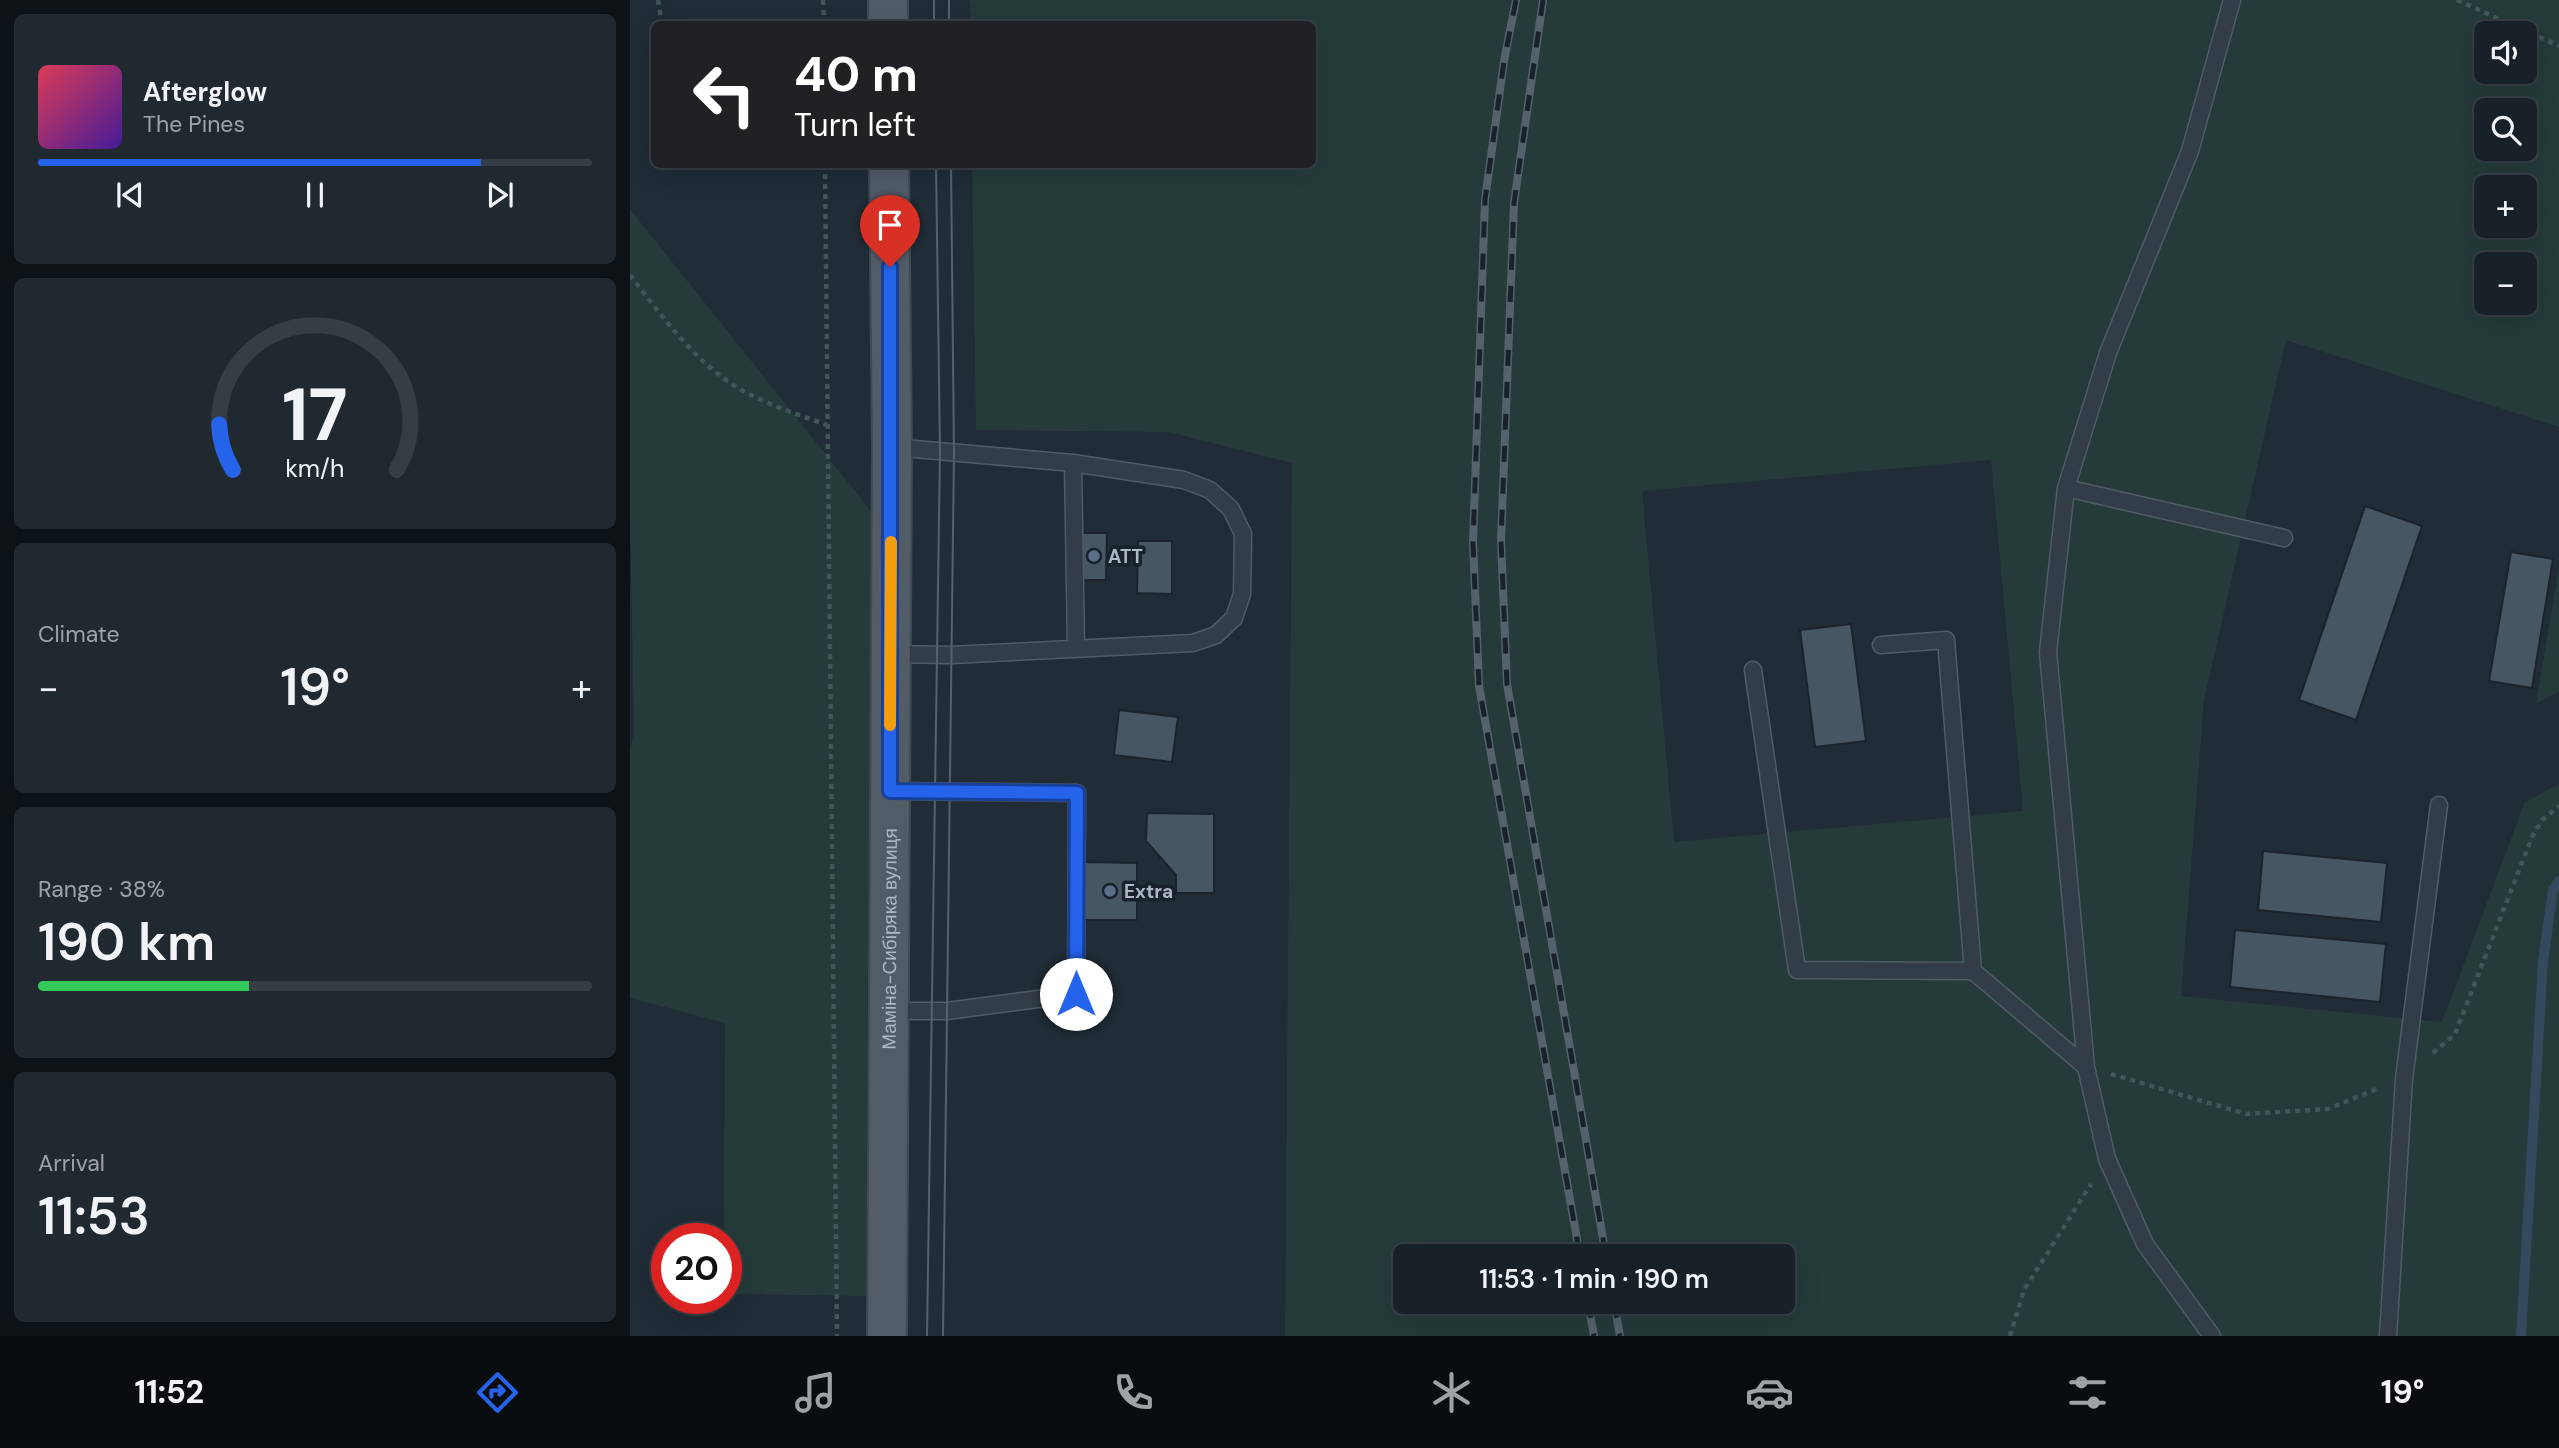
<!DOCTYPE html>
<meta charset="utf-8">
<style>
body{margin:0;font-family:"DM Sans",sans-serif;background:#212930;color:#f1f3f6;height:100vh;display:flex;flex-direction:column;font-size:26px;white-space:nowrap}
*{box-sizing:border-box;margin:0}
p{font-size:23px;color:#9fa3a8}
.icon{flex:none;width:38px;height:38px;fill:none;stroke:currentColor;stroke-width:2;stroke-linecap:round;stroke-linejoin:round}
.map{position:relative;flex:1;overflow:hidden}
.sheet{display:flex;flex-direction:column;gap:14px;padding:14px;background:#0d1216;width:630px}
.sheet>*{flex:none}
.top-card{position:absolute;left:21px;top:21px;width:665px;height:147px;border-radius:10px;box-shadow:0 7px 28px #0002,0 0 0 2px #363e45;background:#202124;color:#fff;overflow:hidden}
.controls{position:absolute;left:1844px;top:21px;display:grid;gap:14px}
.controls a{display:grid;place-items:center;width:63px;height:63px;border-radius:10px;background:#182128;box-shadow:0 7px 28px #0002,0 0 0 2px #363e45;font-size:35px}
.speed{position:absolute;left:21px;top:1223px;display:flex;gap:14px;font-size:35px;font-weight:700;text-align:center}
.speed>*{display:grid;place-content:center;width:91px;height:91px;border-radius:50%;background:#182128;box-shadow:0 7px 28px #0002,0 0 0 2px #363e45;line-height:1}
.speed .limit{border:10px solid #d22;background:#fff;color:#111}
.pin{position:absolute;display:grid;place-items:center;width:60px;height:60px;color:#fff;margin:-72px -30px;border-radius:50% 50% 50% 0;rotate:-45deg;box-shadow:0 0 7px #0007}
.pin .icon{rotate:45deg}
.me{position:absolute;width:77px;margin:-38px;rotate:0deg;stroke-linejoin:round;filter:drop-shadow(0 0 5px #0008)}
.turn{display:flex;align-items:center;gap:24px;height:147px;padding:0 28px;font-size:32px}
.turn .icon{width:91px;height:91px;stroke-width:2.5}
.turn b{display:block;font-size:49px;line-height:60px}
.big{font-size:52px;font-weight:600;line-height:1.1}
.sheet .widget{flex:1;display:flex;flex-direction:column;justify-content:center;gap:10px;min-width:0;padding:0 24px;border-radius:10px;background:#212930}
.sheet .dial{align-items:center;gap:0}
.dial svg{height:182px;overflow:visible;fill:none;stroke:#363e45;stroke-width:7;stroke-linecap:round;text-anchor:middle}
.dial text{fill:#f1f3f6;stroke:none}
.song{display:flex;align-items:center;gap:21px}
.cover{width:84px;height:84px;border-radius:10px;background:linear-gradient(135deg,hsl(350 70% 55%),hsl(260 70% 35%))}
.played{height:7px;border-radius:4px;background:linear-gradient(90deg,#2563eb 80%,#363e45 80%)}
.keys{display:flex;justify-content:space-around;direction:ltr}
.heat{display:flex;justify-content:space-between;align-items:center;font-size:38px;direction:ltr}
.charge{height:10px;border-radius:5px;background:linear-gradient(90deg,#34c759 38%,#363e45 0)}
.trip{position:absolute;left:763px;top:1244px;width:402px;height:70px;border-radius:10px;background:#182128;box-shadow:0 7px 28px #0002,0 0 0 2px #363e45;font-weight:600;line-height:70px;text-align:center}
.menu{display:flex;height:112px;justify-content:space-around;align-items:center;background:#0a0d10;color:#9fa3a8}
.menu .icon{width:49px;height:49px}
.menu .on{color:#2563eb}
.menu b{font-size:32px;color:#f1f3f6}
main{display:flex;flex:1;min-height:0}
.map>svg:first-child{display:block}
.green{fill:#243b3a;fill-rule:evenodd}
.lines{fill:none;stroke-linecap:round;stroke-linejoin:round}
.stream{stroke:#33495e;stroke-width:10}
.building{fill:#475663;stroke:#1b242d;stroke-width:2}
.lane-casing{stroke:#505b65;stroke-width:19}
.primary-casing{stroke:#3f4954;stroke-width:42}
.path{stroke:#415657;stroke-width:4.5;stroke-dasharray:5 5;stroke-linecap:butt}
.lane{stroke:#333d47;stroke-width:16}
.primary{stroke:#515c67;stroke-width:38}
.tram{stroke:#55626e;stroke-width:2}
.rail-casing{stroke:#55626e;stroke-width:8}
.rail{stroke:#19222b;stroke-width:5;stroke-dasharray:16;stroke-linecap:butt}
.route-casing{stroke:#184099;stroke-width:18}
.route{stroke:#2563eb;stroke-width:12}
.slow{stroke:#f59e0b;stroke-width:12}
.service-dot{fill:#5c6f8a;stroke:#19222b;stroke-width:2.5}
.labels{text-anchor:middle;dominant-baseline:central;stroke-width:7;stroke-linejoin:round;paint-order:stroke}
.poi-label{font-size:19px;font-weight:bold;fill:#adb8c4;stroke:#19222b;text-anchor:start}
.street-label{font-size:19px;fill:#adb8c4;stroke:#19222b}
</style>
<main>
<section class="sheet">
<div class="widget">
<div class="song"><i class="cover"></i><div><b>Afterglow</b><p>The Pines</p></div></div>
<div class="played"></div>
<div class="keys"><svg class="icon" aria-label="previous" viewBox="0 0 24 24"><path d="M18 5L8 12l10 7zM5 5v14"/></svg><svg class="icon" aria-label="pause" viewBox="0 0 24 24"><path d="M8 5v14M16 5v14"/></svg><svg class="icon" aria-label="next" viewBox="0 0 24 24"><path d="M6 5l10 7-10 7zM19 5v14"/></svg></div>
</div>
<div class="widget dial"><svg viewBox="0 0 100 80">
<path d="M14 69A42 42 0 1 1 86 69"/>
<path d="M14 69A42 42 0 0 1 8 49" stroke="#2563eb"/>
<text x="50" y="56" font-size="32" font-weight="700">17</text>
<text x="50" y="72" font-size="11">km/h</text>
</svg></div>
<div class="widget"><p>Climate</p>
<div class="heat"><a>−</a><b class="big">19°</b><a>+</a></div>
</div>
<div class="widget"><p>Range · 38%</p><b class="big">190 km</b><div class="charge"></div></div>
<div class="widget"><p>Arrival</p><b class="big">11:53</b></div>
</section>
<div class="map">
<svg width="1929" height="1336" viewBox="0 0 1929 1336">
<rect width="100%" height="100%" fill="#202c36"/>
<path class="green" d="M340 0H1929V427L1656 340 1574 700 1551 996 1812 1022 1895 802 1929 784V1336H655L662 463 539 432 346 430 342 165 682 164V24H341ZM1857 33H1895V72H1857ZM1857 110H1895V149H1857ZM1857 187H1895V226H1857ZM1857 264H1895V303H1857ZM1361 460 1393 811 1044 842 1012 491ZM775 1256H1153V1302H775Z
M0 209 241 511 236 1296 96 1294V1239H94L95 1023 0 998V749L4 732 0 515Z
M1929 566V691L1906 704Z"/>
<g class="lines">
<path class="stream" d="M1891 1336 1913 961 1923 890 1929 881"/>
</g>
<path class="building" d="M1735 506 1792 526 1726 720 1669 700Z
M452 533H477L476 580H452Z
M508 541H542V594L507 593Z
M1881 552 1923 559 1902 688 1859 681Z
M1221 624 1236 741 1185 747 1170 630Z
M489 710 548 717 542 762 484 755Z
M517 813 584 814V893H546V875L516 841Z
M1633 851 1757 863 1751 922 1628 910Z
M454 862 507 863V920H454Z
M1605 930 1756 944 1750 1002 1600 987Z"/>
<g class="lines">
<g class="lane-casing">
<path id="lane" d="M443 463 446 649
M1436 488 1654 538
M1251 645 1316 640 1343 971
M260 654 321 655 563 643 586 635 604 618 612 594 613 534 601 509 580 490 554 480 443 463 262 447
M1123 670 1167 970 1343 971 1456 1067
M259 1011H317L446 994 447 793 260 791
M1582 1336 1515 1244 1477 1159 1456 1067 1418 652 1436 488 1478 353 1560 151 1602 0
M1758 1336 1774 1079 1809 805"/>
</g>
<g class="primary-casing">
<g id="primary">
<path d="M258 0V24"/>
<path id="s1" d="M257 1336 262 447 259 164"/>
</g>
</g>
<path class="path" d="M28 0 32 24
M193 0 194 24
M1827 0 1929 46
M195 164 207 1336
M0 275C31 315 64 361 108 388 135 404 167 414 197 425
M1803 1053 1825 1034 1902 837 1912 820 1929 806
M1481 1074 1616 1114 1698 1109 1749 1088
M1380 1336 1394 1290 1461 1184"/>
<use href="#lane" class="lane"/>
<use href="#primary" class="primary"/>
<path class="tram" d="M304 0V24
M319 0V24
M297 1336 310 451 306 164
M313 1336 324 452 321 164"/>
<g class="rail-casing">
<path id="rail" d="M886 0 874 61 855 200 843 542 849 686 950 1256
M913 0 884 203 871 541 877 684 976 1256
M958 1302 964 1336
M984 1302 990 1336"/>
</g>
<use href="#rail" class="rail"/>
</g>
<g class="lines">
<g class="route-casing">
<path id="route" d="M260 267V791L447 793 446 994"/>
</g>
<use href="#route" class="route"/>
<path class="slow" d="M260 725 261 542"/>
</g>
<g class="service-dot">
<circle cx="464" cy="556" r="7"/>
<circle cx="480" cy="891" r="7"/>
</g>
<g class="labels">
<g class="poi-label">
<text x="478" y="556">ATT</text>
<text x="494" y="891">Extra</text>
</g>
<g class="street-label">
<text stroke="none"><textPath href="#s1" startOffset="397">Маміна-Сибіряка вулиця</textPath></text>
</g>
</g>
</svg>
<div class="controls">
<a><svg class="icon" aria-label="sound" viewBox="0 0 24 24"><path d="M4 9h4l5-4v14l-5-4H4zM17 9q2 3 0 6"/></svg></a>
<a><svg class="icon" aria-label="search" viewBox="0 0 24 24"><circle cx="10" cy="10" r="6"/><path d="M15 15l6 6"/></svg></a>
<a>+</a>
<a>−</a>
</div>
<div class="speed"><div class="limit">20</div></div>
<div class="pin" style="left:260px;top:267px;background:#d93025"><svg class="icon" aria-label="arrive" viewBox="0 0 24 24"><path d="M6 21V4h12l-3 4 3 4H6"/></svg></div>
<svg class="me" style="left:446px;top:994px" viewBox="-20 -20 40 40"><circle r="19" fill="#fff"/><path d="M0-13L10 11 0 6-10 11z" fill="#2563eb"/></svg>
<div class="trip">11:53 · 1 min · 190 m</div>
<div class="top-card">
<div class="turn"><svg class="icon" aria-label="left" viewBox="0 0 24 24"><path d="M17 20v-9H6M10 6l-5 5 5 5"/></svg><div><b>40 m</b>Turn left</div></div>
</div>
</div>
</main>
<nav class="menu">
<b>11:52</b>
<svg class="icon on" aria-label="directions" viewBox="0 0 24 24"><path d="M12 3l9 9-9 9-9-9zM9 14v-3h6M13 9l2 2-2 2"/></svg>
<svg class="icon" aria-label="music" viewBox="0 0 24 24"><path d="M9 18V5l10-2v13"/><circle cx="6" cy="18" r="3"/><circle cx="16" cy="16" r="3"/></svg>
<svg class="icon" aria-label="phone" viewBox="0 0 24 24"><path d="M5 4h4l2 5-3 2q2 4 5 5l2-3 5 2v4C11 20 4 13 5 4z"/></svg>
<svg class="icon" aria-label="climate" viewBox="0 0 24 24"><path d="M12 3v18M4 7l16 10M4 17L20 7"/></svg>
<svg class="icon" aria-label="car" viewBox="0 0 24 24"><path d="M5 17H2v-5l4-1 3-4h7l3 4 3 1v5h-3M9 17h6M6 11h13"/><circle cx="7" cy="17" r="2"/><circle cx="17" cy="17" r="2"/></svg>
<svg class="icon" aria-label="filters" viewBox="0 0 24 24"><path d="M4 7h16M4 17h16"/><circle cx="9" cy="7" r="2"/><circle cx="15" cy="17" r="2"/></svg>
<b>19°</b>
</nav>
